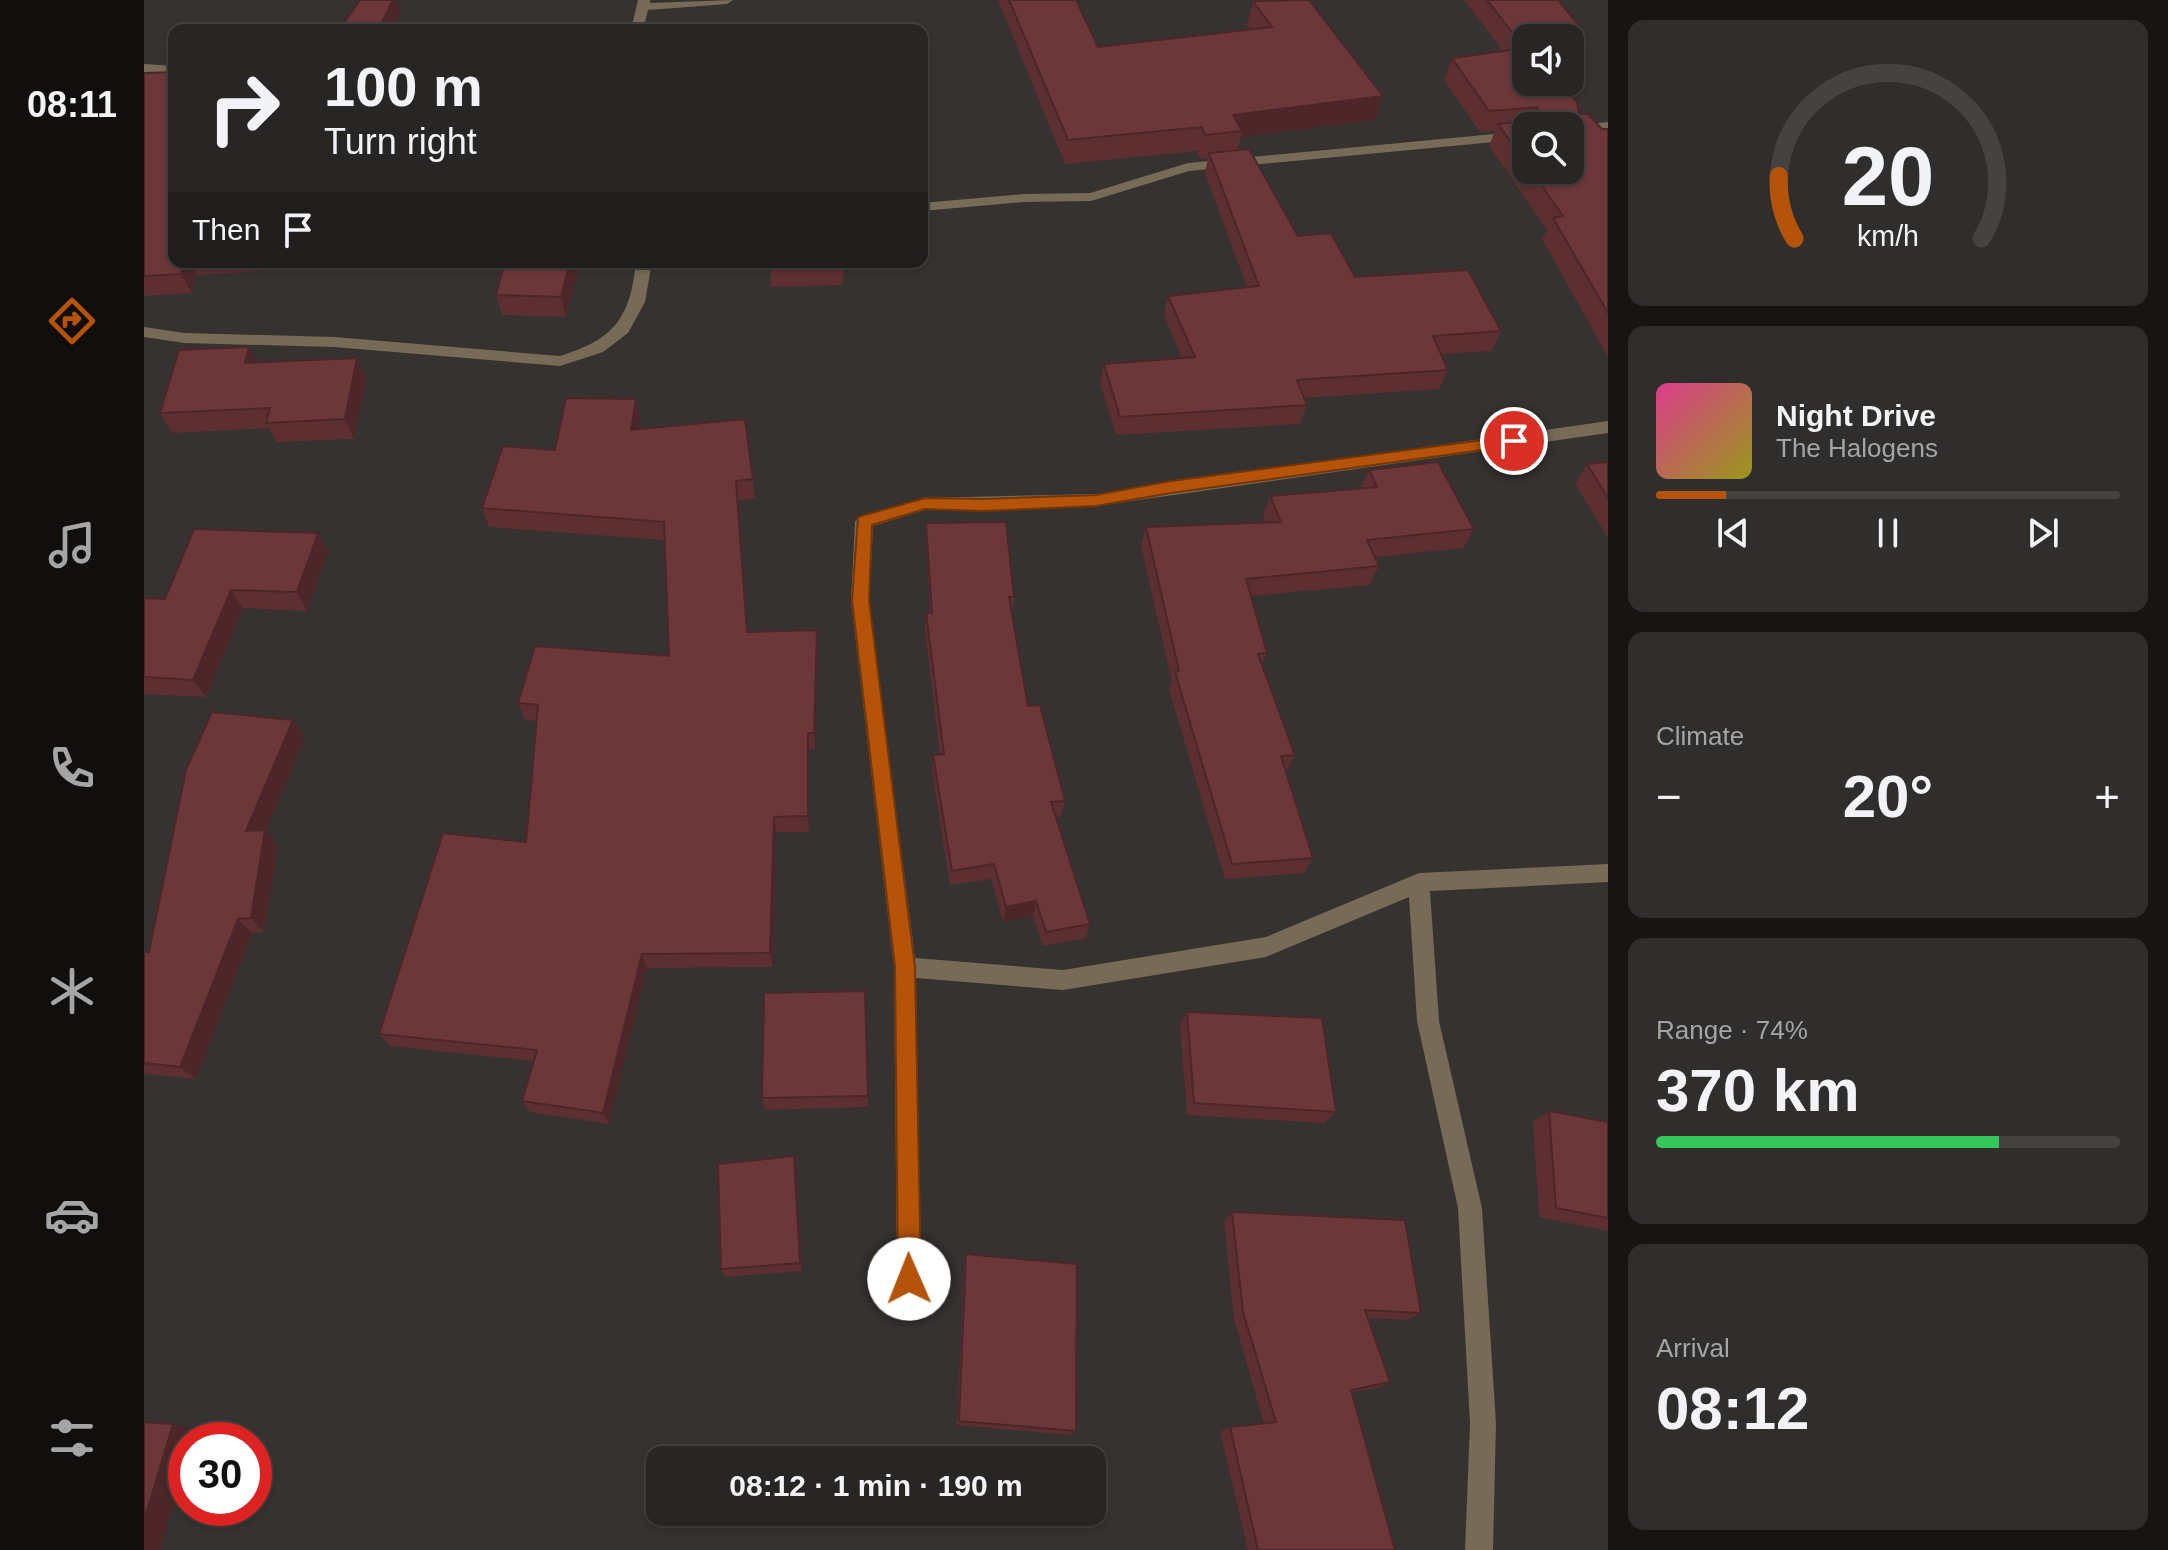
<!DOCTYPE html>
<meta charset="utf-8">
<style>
body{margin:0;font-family:Arial,sans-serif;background:#302e2c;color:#f1f3f6;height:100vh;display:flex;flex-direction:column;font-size:30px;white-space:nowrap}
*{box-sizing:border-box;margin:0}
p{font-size:26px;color:#a5a5a6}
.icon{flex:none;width:44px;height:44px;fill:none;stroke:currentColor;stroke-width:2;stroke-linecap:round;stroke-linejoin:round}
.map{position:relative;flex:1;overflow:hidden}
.sheet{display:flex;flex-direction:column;gap:20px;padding:20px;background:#161514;width:560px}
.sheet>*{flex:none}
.banner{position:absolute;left:24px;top:24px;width:760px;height:244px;border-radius:16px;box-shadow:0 2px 6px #0004,0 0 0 2px #444341;background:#282624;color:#f1f3f6;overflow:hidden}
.fabs{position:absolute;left:1368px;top:24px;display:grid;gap:16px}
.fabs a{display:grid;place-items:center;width:72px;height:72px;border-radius:16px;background:#282624;box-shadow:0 2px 6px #0004,0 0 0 2px #444341;font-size:40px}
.speed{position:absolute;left:24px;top:1422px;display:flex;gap:16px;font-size:40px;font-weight:700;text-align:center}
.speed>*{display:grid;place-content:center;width:104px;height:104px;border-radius:50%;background:#282624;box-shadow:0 2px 6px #0004,0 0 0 2px #444341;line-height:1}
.speed .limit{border:12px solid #d22;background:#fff;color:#111}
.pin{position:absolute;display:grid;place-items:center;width:68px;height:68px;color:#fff;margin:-34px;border:4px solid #fff;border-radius:50%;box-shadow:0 2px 8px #0007}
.me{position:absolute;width:88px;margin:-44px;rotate:359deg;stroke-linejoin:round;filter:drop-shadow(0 0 6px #0008)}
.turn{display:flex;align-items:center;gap:28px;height:168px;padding:0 24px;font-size:36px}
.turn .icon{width:104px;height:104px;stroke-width:2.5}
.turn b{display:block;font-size:56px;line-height:68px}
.then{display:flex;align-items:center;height:76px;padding:0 24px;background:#0003;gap:16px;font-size:30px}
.big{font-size:60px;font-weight:600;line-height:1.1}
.sheet .widget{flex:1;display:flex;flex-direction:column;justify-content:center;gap:12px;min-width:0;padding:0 28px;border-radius:16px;background:#302e2c}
.sheet .dial{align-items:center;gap:0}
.dial svg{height:208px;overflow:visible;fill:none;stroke:#444341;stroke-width:7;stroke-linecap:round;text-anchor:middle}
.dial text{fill:#f1f3f6;stroke:none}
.song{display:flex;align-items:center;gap:24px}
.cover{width:96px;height:96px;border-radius:12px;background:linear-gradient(135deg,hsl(330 70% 55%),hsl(60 70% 35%))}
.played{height:8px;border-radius:4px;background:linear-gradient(90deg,#b45309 15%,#444341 15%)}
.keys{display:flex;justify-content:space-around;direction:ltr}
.heat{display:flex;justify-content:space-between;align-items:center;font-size:44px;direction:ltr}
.charge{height:12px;border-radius:6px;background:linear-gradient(90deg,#34c759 74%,#444341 0)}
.trip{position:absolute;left:502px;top:1446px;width:460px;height:80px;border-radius:16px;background:#282624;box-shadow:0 2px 6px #0004,0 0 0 2px #444341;font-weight:600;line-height:80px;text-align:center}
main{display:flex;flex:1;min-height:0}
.dock{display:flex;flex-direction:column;width:144px;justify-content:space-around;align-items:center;background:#100f0e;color:#a5a5a6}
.dock .icon{width:56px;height:56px}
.dock .on{color:#b45309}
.dock b{font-size:36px;color:#f1f3f6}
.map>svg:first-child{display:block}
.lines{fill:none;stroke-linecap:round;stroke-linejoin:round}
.street{fill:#776b57;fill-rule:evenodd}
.wall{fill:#5d2f31;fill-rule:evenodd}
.shaded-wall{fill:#4c2628}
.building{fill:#6c3739;stroke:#4c2628;stroke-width:2}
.route{fill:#b45309;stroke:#753606;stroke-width:2}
</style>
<main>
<nav class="dock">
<b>08:11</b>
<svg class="icon on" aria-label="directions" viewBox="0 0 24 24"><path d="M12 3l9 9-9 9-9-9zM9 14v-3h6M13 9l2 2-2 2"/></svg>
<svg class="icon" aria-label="music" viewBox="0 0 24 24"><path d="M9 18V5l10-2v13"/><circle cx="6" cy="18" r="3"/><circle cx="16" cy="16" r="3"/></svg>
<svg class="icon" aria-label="phone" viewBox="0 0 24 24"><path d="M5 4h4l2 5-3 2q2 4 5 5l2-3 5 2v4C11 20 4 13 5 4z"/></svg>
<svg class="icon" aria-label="climate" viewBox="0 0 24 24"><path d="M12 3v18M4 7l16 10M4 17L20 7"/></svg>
<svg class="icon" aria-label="car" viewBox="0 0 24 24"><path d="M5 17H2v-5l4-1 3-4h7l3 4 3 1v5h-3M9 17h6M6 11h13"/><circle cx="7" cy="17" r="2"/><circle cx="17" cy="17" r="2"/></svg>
<svg class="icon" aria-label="filters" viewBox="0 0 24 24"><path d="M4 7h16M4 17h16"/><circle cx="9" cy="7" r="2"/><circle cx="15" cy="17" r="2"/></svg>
</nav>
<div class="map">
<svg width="1464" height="1550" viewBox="0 0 1464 1550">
<rect width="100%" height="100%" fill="#353230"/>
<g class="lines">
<path class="street" d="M494 0H506V3L589 0 583 4 504 10 499 30H487Z
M0 64 30 66V74L0 72Z
M1464 122V130L1426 134 1425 126Z
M1382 131V139L1045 171 947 201 880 202 778 211V203L880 194 946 193 1044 163Z
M492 262H508L501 302 484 333 459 352 416 366 190 347 41 343 0 337V327L41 333 190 337 416 356C471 339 486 318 492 262Z
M1464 421V433L952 506 781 510 729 526 725 600 771 958 919 970 1122 937 1275 873 1464 864V882L1286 891 1295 1021 1338 1208 1352 1423 1349 1550H1321L1326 1423 1314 1208 1273 1021 1265 897 1122 957 919 990 772 978 777 1279 774 1288 765 1291 756 1288 753 1279 750 967 707 600 711 522 714 517 781 498 952 494Z"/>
</g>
<path class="wall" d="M854 0H932L954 47 1107 30 1103 25 1109 1 1239 96 1231 120 1097 137 1093 150 1154 236 1211 277 1357 331 1348 351 1297 354 1304 370 1295 389 1160 398 1163 405 1156 424 972 435 956 383 960 364 1038 358 1020 315 1024 296 1103 287 1061 173 1064 158 1056 159 1053 151 921 164Z
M1320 0H1414L1437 28 1428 48H1426V38H1382V82L1458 129H1464V357L1398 239 1403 230 1345 146 1351 131 1336 132 1300 80 1308 58 1359 51ZM1382 126 1426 170H1382Z
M0 73 30 262H164L163 268 52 275 48 293 0 296Z
M361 262H441L440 266H435L422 317 358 315 352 295Z
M626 262H699V285L627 287Z
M213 358 222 378 210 439 132 442 125 428 28 433 16 413 113 363Z
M492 399 496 419 494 429 601 419 611 498 594 500 604 632 674 648 671 749H665V832H632L629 967 503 968 465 1124 386 1112 378 1101 390 1061 246 1046 235 1034 382 842 393 721 381 720 374 703 525 656 520 540 345 527 338 508 411 450Z
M1464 462V538L1431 484 1443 464Z
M1225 470 1330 529 1319 548 1231 557 1235 566 1225 585 1107 596 1123 653 1118 664 1151 755 1142 772 1169 858 1160 873 1081 879 1025 689 1028 682 997 546 1002 527 1122 522 1119 515 1126 496 1216 488Z
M782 523 870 597 868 615 884 706 921 801 917 816 912 817 946 924 942 938 899 946 889 916 859 922 847 879 806 885 788 771 789 755 796 754 781 631 782 613H786L782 542Z
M174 533 184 552 163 611 99 608 62 697 0 694V598L21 599Z
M149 720 161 737 122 831 134 845 120 932 108 933 52 1079 0 1074V952H5Z
M721 991 724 1107 621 1110 618 1098Z
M1043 1012 1192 1112 1181 1123 1043 1115 1036 1025Z
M1405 1111 1464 1122V1231L1395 1217 1389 1122Z
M652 1166 658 1271 581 1277 577 1269Z
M1088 1212 1277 1313 1263 1320 1224 1318 1246 1382 1233 1388 1208 1392 1251 1550H1104L1076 1432 1086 1427 1120 1424 1090 1319 1080 1221Z
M822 1254 932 1431 926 1435 813 1425 820 1262Z"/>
<path class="shaded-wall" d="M249 0H252L257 15 249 30H234Z
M1239 96 1231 120 1097 137 1098 131 1089 115Z
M41 262H46L52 275 48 293 37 274Z
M426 262H434L435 266 422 317 417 297Z
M105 347 115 367 101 363Z
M213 358 222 378 210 439 201 419Z
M492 399 496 419 491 449 487 430Z
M592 481 594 500 605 650 603 632Z
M174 533 184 552 163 611 153 592Z
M87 590 99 608 62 697 49 680Z
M673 630 674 648 671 749 670 733Z
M149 720 161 737 122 831 134 845 120 932 107 918 102 831Z
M664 733 665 749V832L664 816Z
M630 817 632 832 629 967 626 953Z
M892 901 889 916 859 922 862 907Z
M94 919 108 933 52 1079 36 1067Z
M498 954 503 968 465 1124 459 1113Z
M650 1156 652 1166 658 1271 656 1263Z
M29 1424 52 1429 49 1440H42V1462L16 1550H0V1521Z"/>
<path class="building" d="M216 0H249L234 30H195Z
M865 0H932L954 47 1128 27 1109 1 1165 0 1239 96 1089 115 1098 131 1061 135 1058 127 924 140Z
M1343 0H1414L1437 28 1370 35Z
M1382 48V82H1415L1433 102 1435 114H1444L1458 129H1464V313L1409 218 1419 216 1387 170H1426V126H1382V163L1354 124 1392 120 1394 107 1345 111 1308 58Z
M30 72 25 84H30V262H41L37 274 0 276V73Z
M1105 149 1154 236 1187 233 1211 277 1324 270 1357 331 1289 336 1304 370 1153 380 1163 405 976 417 960 364 1051 357 1024 296 1115 286 1065 153Z
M361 262H426L417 297 352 295Z
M626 262H699V265L626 267Z
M105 347 101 363 213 358 201 419 122 423 126 408 16 413 35 350Z
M422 398 492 399 487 430 601 419 609 479 592 481 603 632 673 630 670 733H664V816L630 817 626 953 498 954 459 1113 378 1101 393 1050 235 1034 299 833 382 842 394 705 374 703 391 646 525 656 520 522 338 508 359 446 411 450Z
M1294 462 1330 529 1223 540 1235 566 1102 579 1123 653 1114 654 1151 755 1137 756 1169 858 1088 864 1031 672 1035 671 1002 527 1137 522 1126 496 1233 487 1225 470Z
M1464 462V498L1443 464Z
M862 522 870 597H865L884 706 896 705 921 801 907 802 946 924 902 932 892 901 862 907 850 864 808 871 789 755 800 754 782 613H788L782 523Z
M50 529 174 533 153 592 87 590 49 680 0 677V598L21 599Z
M68 712 149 720 102 831 121 830 107 918 94 919 36 1067 0 1063V952H5L42 770Z
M721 991 724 1096 618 1098 620 993Z
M1043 1012 1178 1018 1192 1112 1050 1103Z
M1405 1111 1464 1122V1218L1412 1208Z
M650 1156 656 1263 577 1269 574 1164Z
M1088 1212 1261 1220 1277 1313 1221 1310 1246 1382 1207 1390 1251 1550H1114L1086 1427 1132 1422 1099 1312Z
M822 1254 933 1264 932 1431 815 1421Z
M0 1422 29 1424 0 1521Z"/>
<path class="route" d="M1370 436 1375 438V445L1027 493 952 506 839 511 781 509 728 525 725 600 771 967 777 1279 773 1287 765 1290 757 1287 754 1279 751 967 708 600 714 517 781 498 839 499 952 495 1027 481Z"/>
</svg>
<div class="fabs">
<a><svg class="icon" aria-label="sound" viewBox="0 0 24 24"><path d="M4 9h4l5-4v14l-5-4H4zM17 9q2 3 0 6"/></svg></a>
<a><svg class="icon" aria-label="search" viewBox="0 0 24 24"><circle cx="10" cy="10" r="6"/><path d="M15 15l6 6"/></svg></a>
</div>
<div class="speed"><div class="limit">30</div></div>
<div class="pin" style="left:1370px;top:441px;background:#d93025"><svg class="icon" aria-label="arrive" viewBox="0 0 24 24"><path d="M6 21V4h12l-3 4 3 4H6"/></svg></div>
<svg class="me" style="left:765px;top:1279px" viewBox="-20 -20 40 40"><circle r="19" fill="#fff"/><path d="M0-13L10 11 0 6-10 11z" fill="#b45309"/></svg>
<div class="trip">08:12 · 1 min · 190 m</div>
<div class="banner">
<div class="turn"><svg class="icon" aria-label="right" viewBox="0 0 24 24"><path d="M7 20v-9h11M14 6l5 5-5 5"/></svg><div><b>100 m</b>Turn right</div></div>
<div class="then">Then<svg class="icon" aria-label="arrive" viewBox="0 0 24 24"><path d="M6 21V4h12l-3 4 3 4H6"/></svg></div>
</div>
</div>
<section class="sheet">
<div class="widget dial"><svg viewBox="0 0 100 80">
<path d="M14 69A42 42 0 1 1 86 69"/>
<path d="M14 69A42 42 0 0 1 8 45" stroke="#b45309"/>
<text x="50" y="56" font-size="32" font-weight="700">20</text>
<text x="50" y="72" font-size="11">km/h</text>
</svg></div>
<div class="widget">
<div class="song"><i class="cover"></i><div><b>Night Drive</b><p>The Halogens</p></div></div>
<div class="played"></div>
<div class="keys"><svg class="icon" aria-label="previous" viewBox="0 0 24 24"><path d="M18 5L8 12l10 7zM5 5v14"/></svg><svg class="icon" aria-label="pause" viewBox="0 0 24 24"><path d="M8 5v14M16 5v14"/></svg><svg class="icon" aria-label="next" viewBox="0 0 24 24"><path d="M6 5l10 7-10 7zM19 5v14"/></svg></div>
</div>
<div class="widget"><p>Climate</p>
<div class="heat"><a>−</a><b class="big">20°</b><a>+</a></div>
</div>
<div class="widget"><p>Range · 74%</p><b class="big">370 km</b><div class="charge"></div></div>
<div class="widget"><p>Arrival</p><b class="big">08:12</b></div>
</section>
</main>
